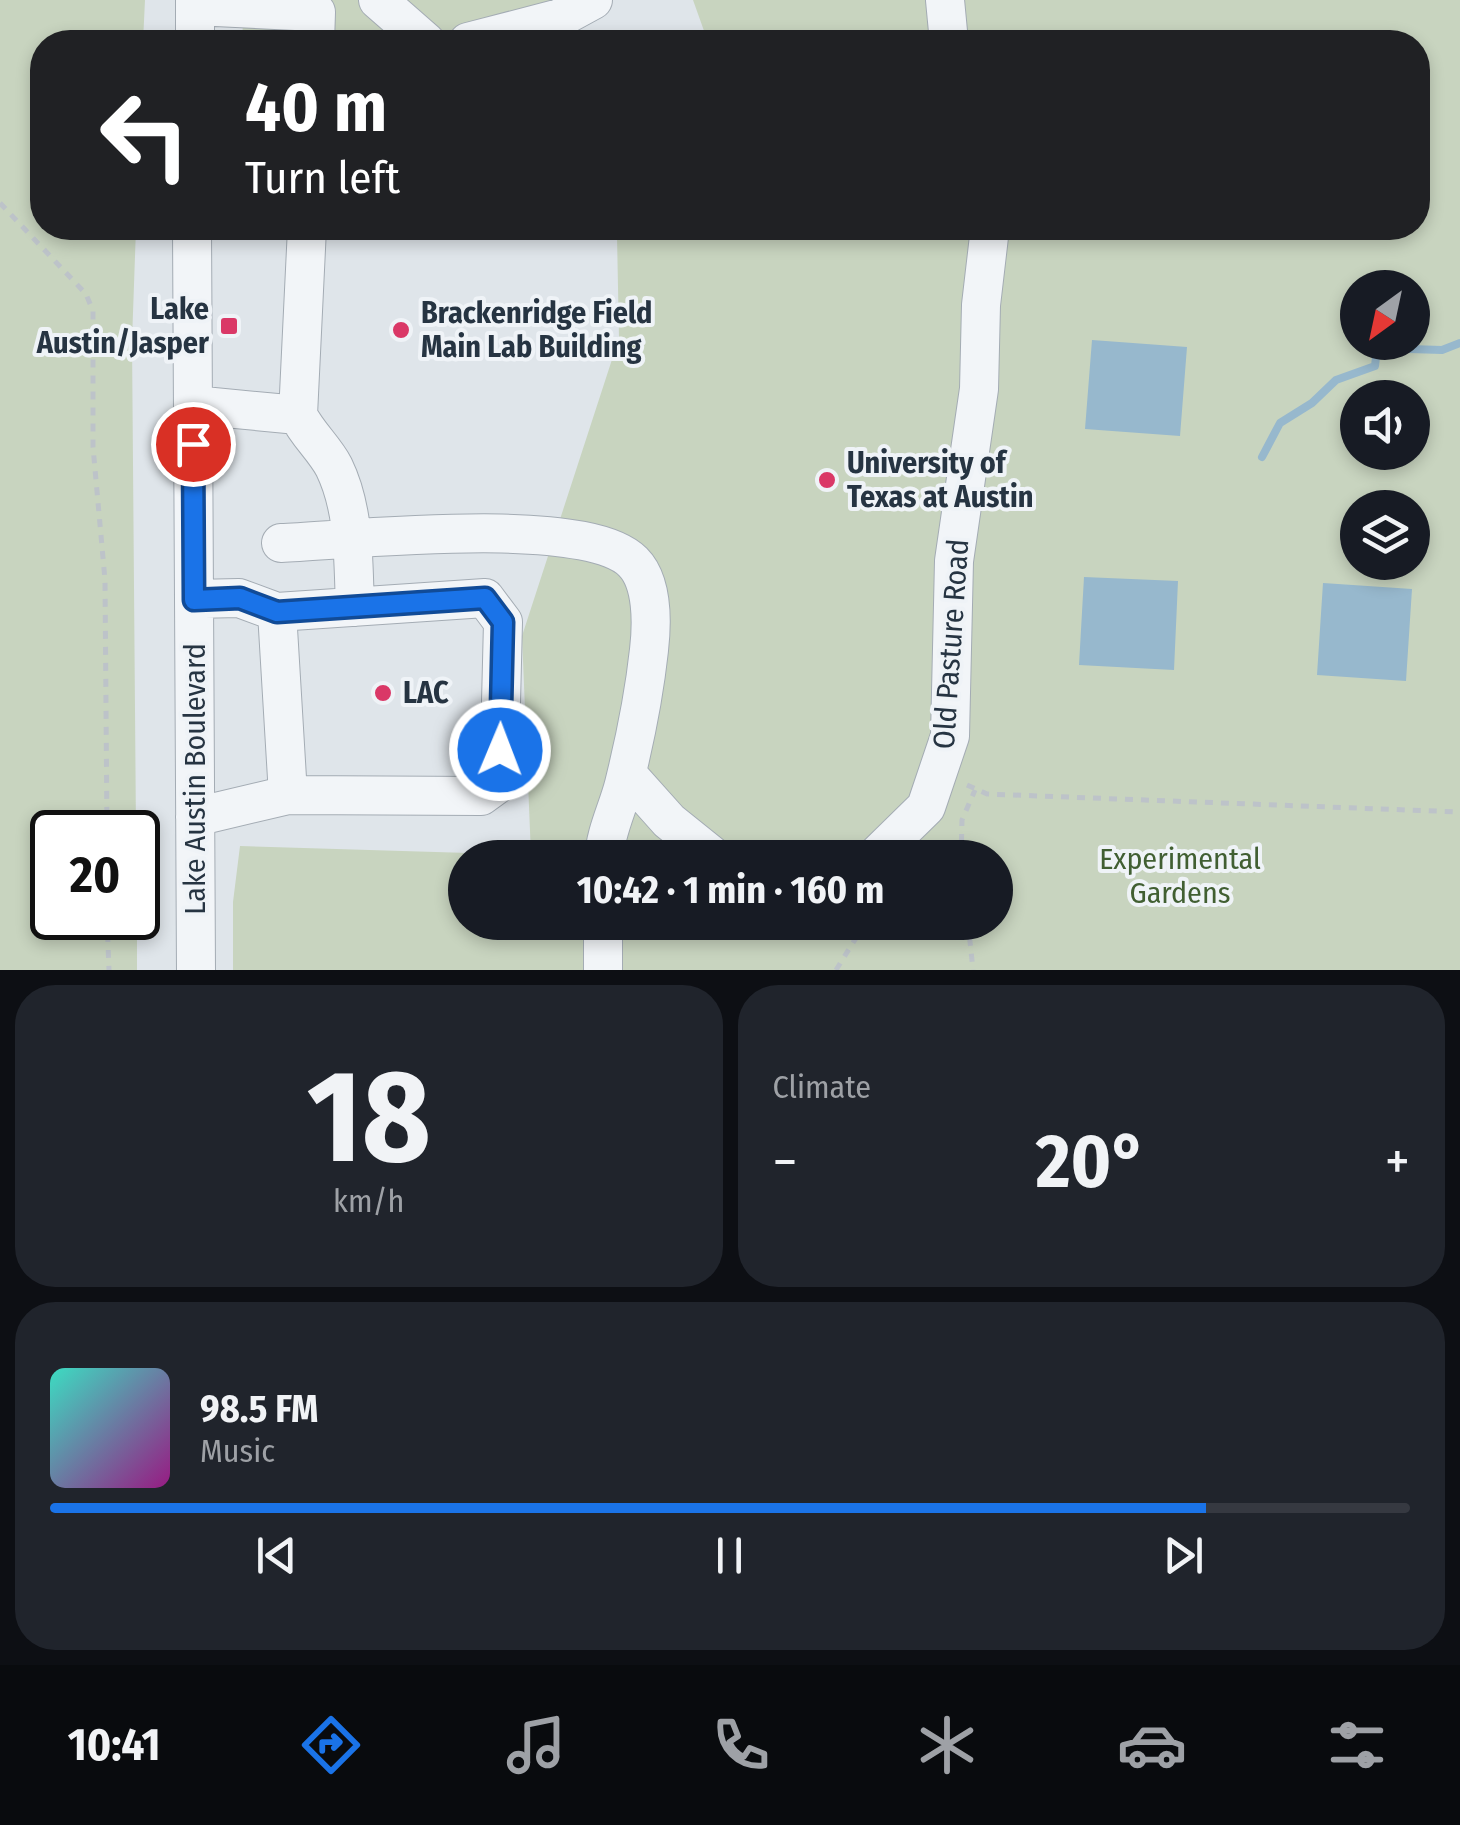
<!DOCTYPE html>
<meta charset="utf-8">
<style>
body{margin:0;font-family:"Fira Sans Condensed",sans-serif;background:#20242c;color:#f1f3f6;height:100vh;display:flex;flex-direction:column;font-size:38px;white-space:nowrap}
*{box-sizing:border-box;margin:0}
p{font-size:32px;color:#9ea1a6}
.icon{flex:none;width:55px;height:55px;fill:none;stroke:currentColor;stroke-width:2;stroke-linecap:round;stroke-linejoin:round}
.map{position:relative;height:970px;overflow:hidden}
.sheet{display:flex;flex-direction:column;gap:15px;padding:15px;background:#0d0f14;flex:1}
.sheet>*{flex:none}
.banner{position:absolute;left:30px;top:30px;width:1400px;height:210px;border-radius:40px;box-shadow:0 5px 15px #0003;background:#202124;color:#fff;overflow:hidden}
.needle{width:65px;rotate:213deg}
.tools{position:absolute;left:1340px;top:270px;display:grid;gap:20px}
.tools a{display:grid;place-items:center;width:90px;height:90px;border-radius:50%;background:#171b24;box-shadow:0 5px 15px #0003;font-size:50px}
.speed{position:absolute;left:30px;top:810px;display:flex;gap:20px;font-size:50px;font-weight:700;text-align:center}
.speed>*{display:grid;place-content:center;width:130px;height:130px;border-radius:50%;background:#171b24;box-shadow:0 5px 15px #0003;line-height:1}
.speed .limit{border:5px solid #111;border-radius:15px;background:#fff;color:#111}
.pin{position:absolute;display:grid;place-items:center;width:85px;height:85px;color:#fff;margin:-42px;border:5px solid #fff;border-radius:50%;box-shadow:0 2px 10px #0007}
.me{position:absolute;width:110px;margin:-55px;rotate:1deg;stroke-linejoin:round;filter:drop-shadow(0 0 8px #0008)}
.turn{display:flex;align-items:center;gap:35px;height:210px;padding:0 50px;font-size:45px}
.turn .icon{width:130px;height:130px;stroke-width:2.5}
.turn b{display:block;font-size:70px;line-height:85px}
.big{font-size:75px;font-weight:700;line-height:1.1}
.sheet .widget{flex:1;display:flex;flex-direction:column;justify-content:center;gap:15px;min-width:0;padding:0 35px;border-radius:40px;background:#20242c}
.sheet .dial{align-items:center;gap:0}
.dial b{font-size:130px;line-height:1}
.song{display:flex;align-items:center;gap:30px}
.cover{width:120px;height:120px;border-radius:15px;background:linear-gradient(135deg,hsl(170 70% 55%),hsl(310 70% 35%))}
.played{height:10px;border-radius:5px;background:linear-gradient(90deg,#1a73e8 85%,#363941 85%)}
.keys{display:flex;justify-content:space-around;direction:ltr}
.heat{display:flex;justify-content:space-between;align-items:center;font-size:55px;direction:ltr}
.sheet .tiles{flex:1;display:grid;gap:15px;grid-template-columns:1fr 1fr}
.widget:last-child{grid-column:span 2}
.trip{position:absolute;left:448px;top:840px;width:565px;height:100px;border-radius:50px;background:#171b24;box-shadow:0 5px 15px #0003;font-weight:700;line-height:100px;text-align:center}
.tab-bar{display:flex;height:160px;justify-content:space-around;align-items:center;background:#090b0e;color:#9ea1a6}
.tab-bar .icon{width:70px;height:70px}
.tab-bar .selected{color:#1a73e8}
.tab-bar b{font-size:45px;color:#f1f3f6}
.map>svg:first-child{display:block}
.green{fill:#c8d4bf;fill-rule:evenodd}
.water{fill:#97b8cd}
.lines{fill:none;stroke-linecap:round;stroke-linejoin:round}
.stream{stroke:#97b8cd;stroke-width:8}
.minor-casing{stroke:#a4acb4;stroke-width:40}
.path{stroke:#bdc3c9;stroke-width:5;stroke-dasharray:8 8;stroke-linecap:butt}
.minor{stroke:#f2f5f8;stroke-width:38}
.route-casing{stroke:#114b97;stroke-width:25}
.route{stroke:#1a73e8;stroke-width:18}
.poi-dot{fill:#da3867;stroke:#eff3f7;stroke-width:4}
.labels{text-anchor:middle;dominant-baseline:central;stroke-width:8;stroke-linejoin:round;paint-order:stroke}
.poi-label{font-size:30px;font-weight:bold;fill:#263442;stroke:#eff3f7;text-anchor:start}
.street-label{font-size:30px;fill:#263442;stroke:#eff3f7}
.park-label{font-size:30px;fill:#415f32;stroke:#eff3f7}
</style>
<div class="map">
<svg width="1460" height="970" viewBox="0 0 1460 970">
<rect width="100%" height="100%" fill="#dfe5ea"/>
<path class="green" d="M0 0H145L143 42H42V228H136L132 341 136 832H52V918H137V970H0Z
M244 0H562L442 42H242Z
M693 0H1460V970H233V902L240 846 531 855 522 636 619 338 617 236 622 228H1418V42H708ZM1358 288H1412V342H1358ZM1358 398H1412V452H1358ZM1358 508H1412V562H1358ZM465 858H995V922H465Z"/>
<path class="water" d="M1418 104H1430L1426 201H1418Z
M1092 340 1187 347 1180 436 1085 429Z
M1084 577 1178 581 1174 670 1079 665Z
M1323 583 1412 589 1406 681 1317 675Z"/>
<g class="lines">
<path class="stream" d="M1262 457 1280 423 1312 403 1336 380 1375 366 1377 348 1442 350 1460 343"/>
<g class="minor-casing">
<path id="minor" d="M378 0 426 42
M945 0 949 42
M195 6 316 12 315 42
M195 42V0
M468 42 560 18 593 0
M192 228 196 970
M307 228 298 415C308 435 324 448 334 467 355 510 353 560 355 607
M193 405 298 415
M281 543C353 540 585 514 633 562 653 582 652 624 649 650 644 696 635 740 624 784 618 808 605 833 604 858
M194 599 239 598 277 612 485 598 503 622 499 783 481 796 288 795 195 817
M277 612 288 795
M627 774 669 821 715 858
M874 858 926 807 950 736 954 561 979 389 981 305 990 228
M603 970V922"/>
</g>
<path class="path" d="M0 203 86 294 93 311V447L105 580 107 832
M967 785 987 794 1460 812
M961 858 962 820 975 790
M107 918 109 970
M968 922 973 970
M836 970 866 922"/>
<use href="#minor" class="minor"/>
</g>
<g class="lines">
<g class="route-casing">
<path id="route" d="M193 444 194 600 240 598 277 612 485 598 503 622 500 750"/>
</g>
<use href="#route" class="route"/>
</g>
<g class="poi-dot">
<rect x="219" y="316" width="20" height="20" rx="5"/>
<circle cx="401" cy="330" r="10"/>
<circle cx="827" cy="480" r="10"/>
<circle cx="383" cy="693" r="10"/>
</g>
<g class="labels">
<g class="poi-label">
<text x="209" y="309" text-anchor="end">Lake<tspan x="209" dy="34">Austin/Jasper</tspan></text>
<text x="421" y="313">Brackenridge Field<tspan x="421" dy="34">Main Lab Building</tspan></text>
<text x="847" y="463">University of<tspan x="847" dy="34">Texas at Austin</tspan></text>
<text x="403" y="693">LAC</text>
</g>
<g class="street-label">
<text transform="translate(951 644) rotate(-86)">Old Pasture Road</text>
<text transform="translate(195 779) rotate(-90)">Lake Austin Boulevard</text>
</g>
<g class="park-label">
<text x="1180" y="859">Experimental<tspan x="1180" dy="34">Gardens</tspan></text>
</g>
</g>
</svg>
<div class="tools">
<a><svg class="needle" viewBox="-14 -14 28 28"><path d="M0-13l5 13h-10z" fill="#e53935"/><path d="M0 13l5-13h-10z" fill="#9ea1a6"/></svg></a>
<a><svg class="icon" aria-label="sound" viewBox="0 0 24 24"><path d="M4 9h4l5-4v14l-5-4H4zM17 9q2 3 0 6"/></svg></a>
<a><svg class="icon" aria-label="layers" viewBox="0 0 24 24"><path d="M12 4l9 5-9 5-9-5zM3 14l9 5 9-5"/></svg></a>
</div>
<div class="speed"><div class="limit">20</div></div>
<div class="pin" style="left:193px;top:444px;background:#d93025"><svg class="icon" aria-label="arrive" viewBox="0 0 24 24"><path d="M6 21V4h12l-3 4 3 4H6"/></svg></div>
<svg class="me" style="left:500px;top:750px" viewBox="-20 -20 40 40"><circle r="17" fill="#1a73e8" stroke="#fff" stroke-width="3"/><path d="M0-11L8 9 0 5-8 9z" fill="#fff"/></svg>
<div class="trip">10:42 · 1 min · 160 m</div>
<div class="banner">
<div class="turn"><svg class="icon" aria-label="left" viewBox="0 0 24 24"><path d="M17 20v-9H6M10 6l-5 5 5 5"/></svg><div><b>40 m</b>Turn left</div></div>
</div>
</div>
<section class="sheet">
<div class="tiles">
<div class="widget dial"><b>18</b><p>km/h</p></div>
<div class="widget"><p>Climate</p>
<div class="heat"><a>−</a><b class="big">20°</b><a>+</a></div>
</div>
<div class="widget">
<div class="song"><i class="cover"></i><div><b>98.5 FM</b><p>Music</p></div></div>
<div class="played"></div>
<div class="keys"><svg class="icon" aria-label="previous" viewBox="0 0 24 24"><path d="M18 5L8 12l10 7zM5 5v14"/></svg><svg class="icon" aria-label="pause" viewBox="0 0 24 24"><path d="M8 5v14M16 5v14"/></svg><svg class="icon" aria-label="next" viewBox="0 0 24 24"><path d="M6 5l10 7-10 7zM19 5v14"/></svg></div>
</div>
</div>
</section>
<nav class="tab-bar">
<b>10:41</b>
<svg class="icon selected" aria-label="directions" viewBox="0 0 24 24"><path d="M12 3l9 9-9 9-9-9zM9 14v-3h6M13 9l2 2-2 2"/></svg>
<svg class="icon" aria-label="music" viewBox="0 0 24 24"><path d="M9 18V5l10-2v13"/><circle cx="6" cy="18" r="3"/><circle cx="16" cy="16" r="3"/></svg>
<svg class="icon" aria-label="phone" viewBox="0 0 24 24"><path d="M5 4h4l2 5-3 2q2 4 5 5l2-3 5 2v4C11 20 4 13 5 4z"/></svg>
<svg class="icon" aria-label="climate" viewBox="0 0 24 24"><path d="M12 3v18M4 7l16 10M4 17L20 7"/></svg>
<svg class="icon" aria-label="car" viewBox="0 0 24 24"><path d="M5 17H2v-5l4-1 3-4h7l3 4 3 1v5h-3M9 17h6M6 11h13"/><circle cx="7" cy="17" r="2"/><circle cx="17" cy="17" r="2"/></svg>
<svg class="icon" aria-label="filters" viewBox="0 0 24 24"><path d="M4 7h16M4 17h16"/><circle cx="9" cy="7" r="2"/><circle cx="15" cy="17" r="2"/></svg>
</nav>
